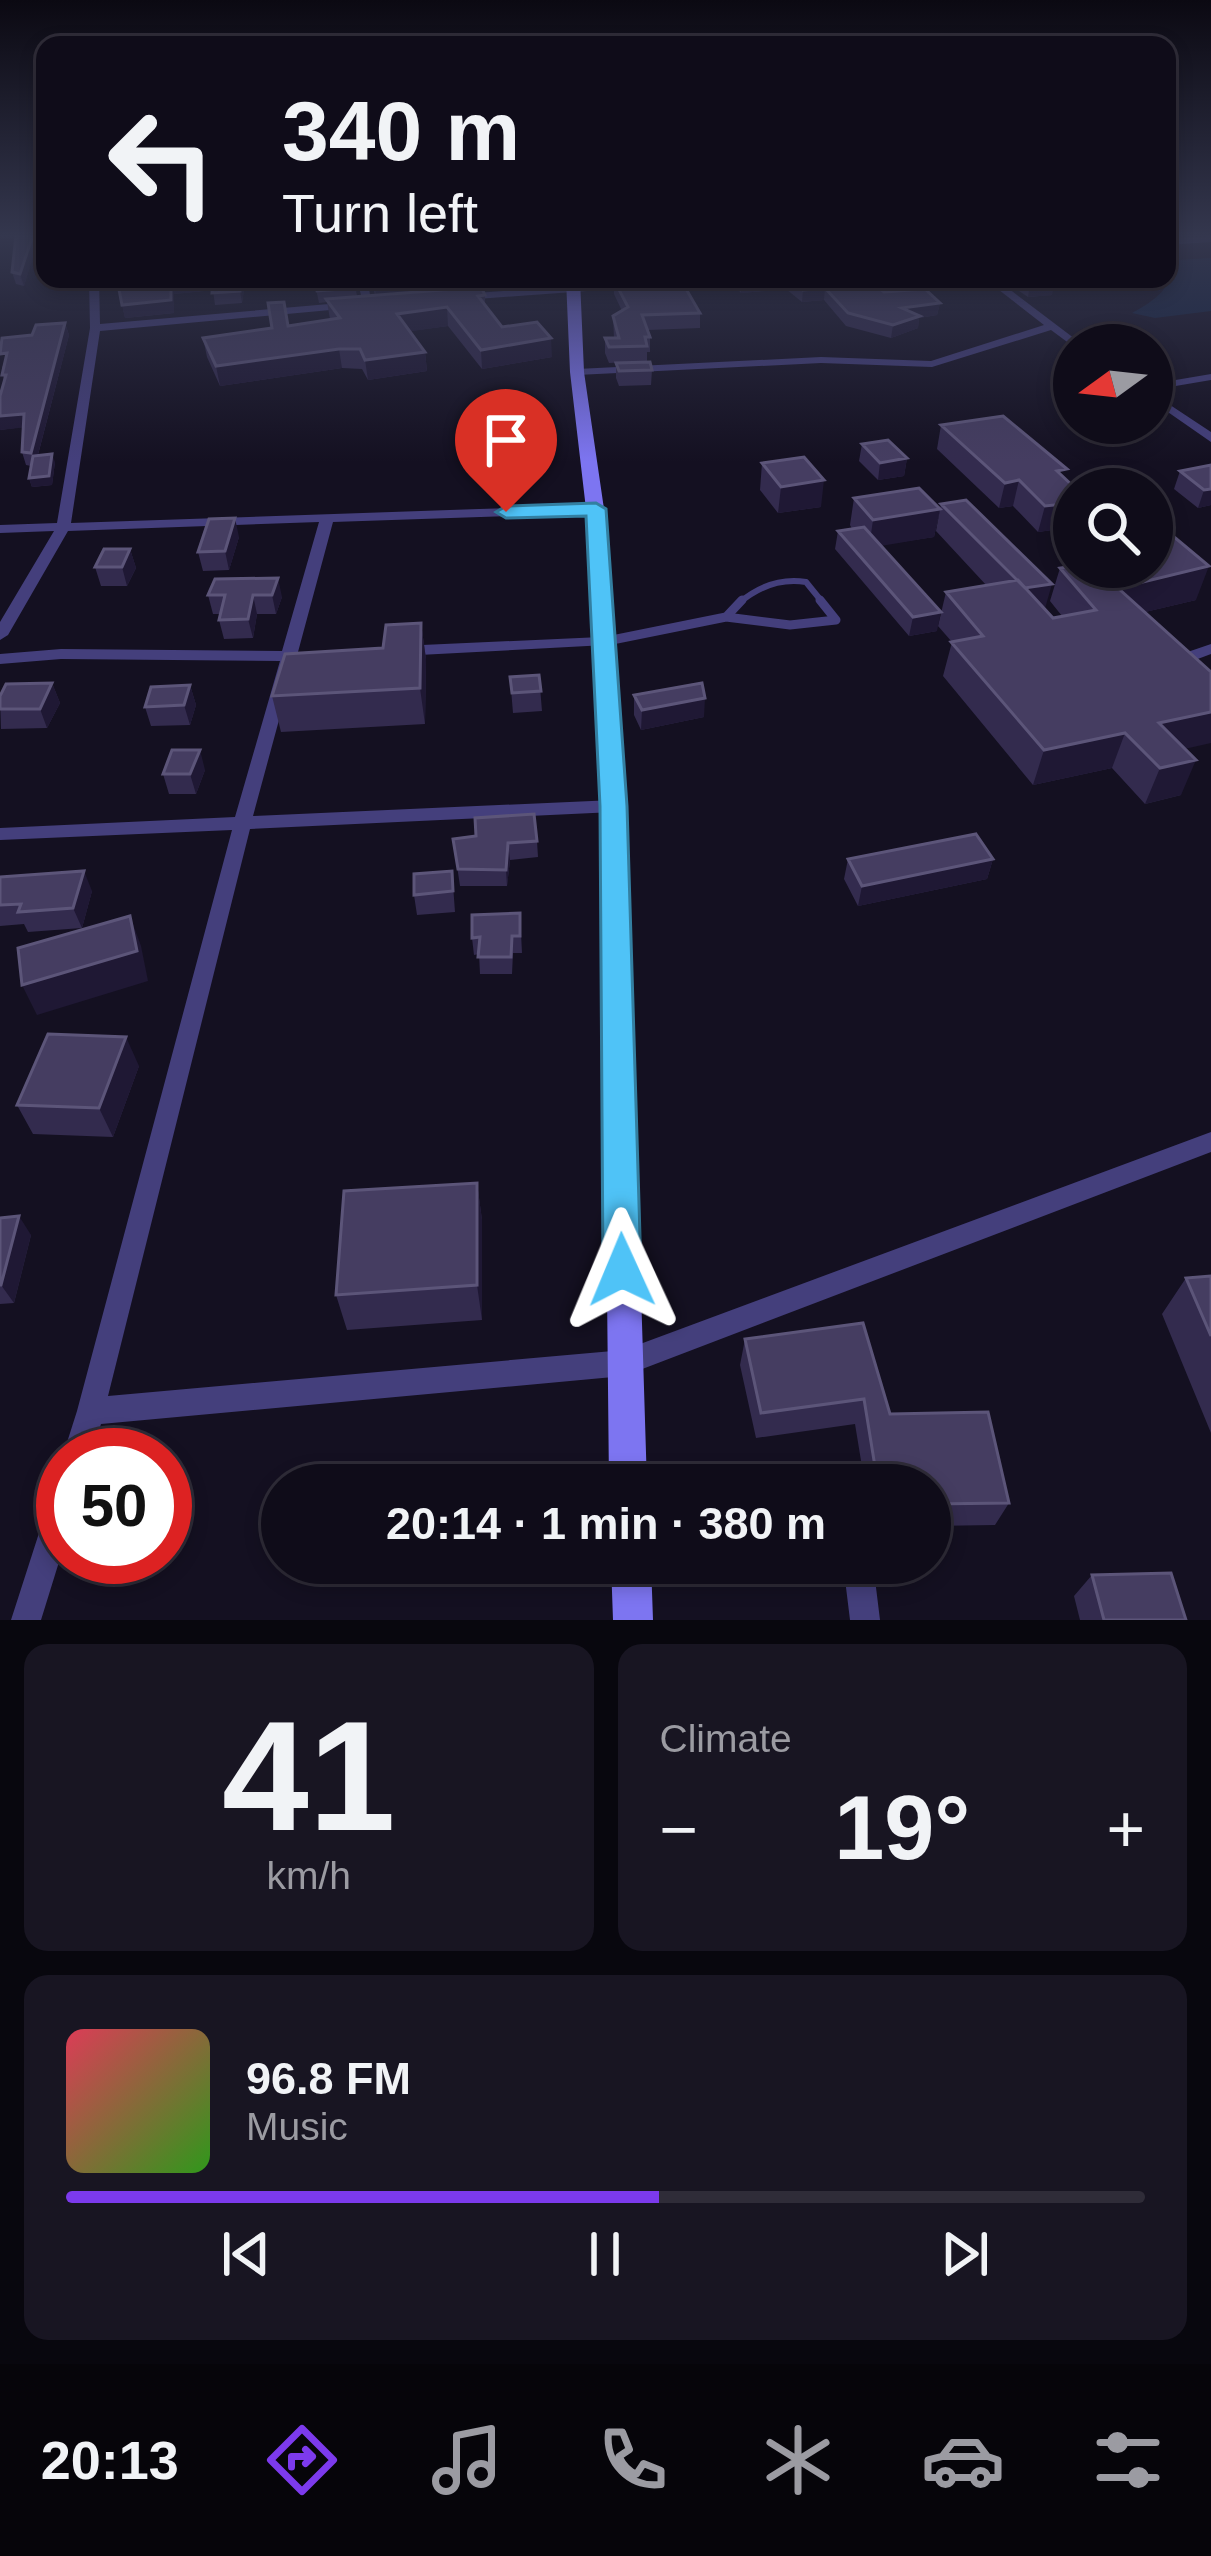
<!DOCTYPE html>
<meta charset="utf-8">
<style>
body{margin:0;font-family:Arial,sans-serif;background:#181522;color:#f1f3f6;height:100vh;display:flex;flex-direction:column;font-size:45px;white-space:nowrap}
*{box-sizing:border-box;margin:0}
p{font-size:39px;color:#9b9ba2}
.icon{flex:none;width:66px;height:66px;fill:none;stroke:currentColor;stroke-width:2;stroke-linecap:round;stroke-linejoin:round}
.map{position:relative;height:1620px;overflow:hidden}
.drawer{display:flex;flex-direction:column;gap:24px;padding:24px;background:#08070e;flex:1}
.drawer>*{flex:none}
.top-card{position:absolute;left:36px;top:36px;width:1140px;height:252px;border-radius:24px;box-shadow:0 6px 18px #0003,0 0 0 3px #2f2c38;background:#0f0c19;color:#f1f3f6;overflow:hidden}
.needle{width:78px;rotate:255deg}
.buttons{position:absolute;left:1053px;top:324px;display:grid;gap:24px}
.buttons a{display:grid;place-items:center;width:120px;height:120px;border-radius:50%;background:#0f0c19;box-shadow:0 6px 18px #0003,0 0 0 3px #2f2c38;font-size:60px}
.speed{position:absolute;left:36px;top:1428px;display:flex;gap:24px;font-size:60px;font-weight:700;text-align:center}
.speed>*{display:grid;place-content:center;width:156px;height:156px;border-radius:50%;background:#0f0c19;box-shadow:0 6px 18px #0003,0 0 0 3px #2f2c38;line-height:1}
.speed .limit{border:18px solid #d22;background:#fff;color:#111}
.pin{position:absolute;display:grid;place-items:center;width:102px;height:102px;color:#fff;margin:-123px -51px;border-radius:50% 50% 50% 0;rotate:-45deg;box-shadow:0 0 12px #0007}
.pin .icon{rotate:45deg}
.me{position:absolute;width:132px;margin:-66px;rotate:359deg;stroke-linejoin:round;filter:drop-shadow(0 0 9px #0008)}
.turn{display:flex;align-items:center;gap:42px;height:252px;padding:0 48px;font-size:54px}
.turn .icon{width:156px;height:156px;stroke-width:2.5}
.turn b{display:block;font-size:84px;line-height:102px}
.big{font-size:90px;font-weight:800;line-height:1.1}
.drawer .widget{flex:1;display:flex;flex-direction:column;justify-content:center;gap:18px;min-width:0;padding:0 42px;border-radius:24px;background:#181522}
.drawer .dial{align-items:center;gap:0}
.dial b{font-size:156px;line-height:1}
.song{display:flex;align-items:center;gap:36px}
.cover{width:144px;height:144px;border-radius:18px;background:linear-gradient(135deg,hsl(350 70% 55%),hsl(110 70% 35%))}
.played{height:12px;border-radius:6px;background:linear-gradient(90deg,#7c3aed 55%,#2f2c38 55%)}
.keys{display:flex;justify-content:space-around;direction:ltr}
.heat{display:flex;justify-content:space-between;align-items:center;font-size:66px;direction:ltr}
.drawer .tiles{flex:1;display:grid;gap:24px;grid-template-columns:1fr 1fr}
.widget:last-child{grid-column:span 2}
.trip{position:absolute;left:261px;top:1464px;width:690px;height:120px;border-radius:60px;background:#0f0c19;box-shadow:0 6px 18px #0003,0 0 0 3px #2f2c38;font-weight:800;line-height:120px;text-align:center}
.tab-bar{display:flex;height:192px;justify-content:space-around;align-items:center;background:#06050a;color:#9b9ba2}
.tab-bar .icon{width:84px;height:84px}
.tab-bar .current{color:#7c3aed}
.tab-bar b{font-size:54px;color:#f1f3f6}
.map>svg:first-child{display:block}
.water{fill:#122343}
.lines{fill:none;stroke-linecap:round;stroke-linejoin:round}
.service-far1{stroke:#443f7c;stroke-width:6}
.service{stroke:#443f7c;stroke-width:9}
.minor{fill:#443f7c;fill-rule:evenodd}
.secondary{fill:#7d75f1;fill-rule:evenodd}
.wall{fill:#332b4e}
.shaded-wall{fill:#1f1834}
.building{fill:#453d61;stroke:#5c5579;stroke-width:3}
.route{fill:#4fc3f7;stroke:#337fa1;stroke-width:3}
</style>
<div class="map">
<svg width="1211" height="1620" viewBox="0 0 1211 1620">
<rect width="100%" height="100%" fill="#141021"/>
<path class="water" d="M1211 258V311L1155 318 1132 313C1157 299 1171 289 1176 260Z"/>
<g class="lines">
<path class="service-far1" d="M739 603C758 587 781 578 806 582L823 603"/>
<path class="service" d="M742 600 726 617 790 625 836 620 820 600
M607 641 726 617"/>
<path class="minor" d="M1211 236V242L1167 245V239Z
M89 279H99L100 324 352 302 357 305 352 308 100 331 71 523 595 505 602 509 595 513 333 522 298 652 303 656 295 661 253 816 614 800 623 806 614 812 250 829 108 1396 624 1350 1211 1132V1152L624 1376 101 1424 91 1455H63L77 1411 232 830 0 840V828L235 817 280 661 61 659 0 664V654L61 649 282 651 319 522 68 531 8 635 0 640V622L54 531 0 533V525L57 523 90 328Z
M357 279H367L372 305 363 303Z
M669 279H715L710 282 463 300 458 297 463 294Z
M985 279H996L1083 345 1074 347 1051 330 932 367 821 363 577 375 571 372 577 369 821 357 931 361 1044 325Z
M1211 374V380L1152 390V384Z
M1152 393 1211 432V442L1152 401Z
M601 637 609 642 606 645 400 656 392 651 400 646Z
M1211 644V654L1187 663 1211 687V701L1205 700 1168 661 1170 658Z
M628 1464 775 1471 785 1475 789 1485H617L614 1478 618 1468Z
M63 1488V1549L41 1620H11L49 1502 53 1492Z
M843 1563H873L880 1620H850Z"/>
<path class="secondary" d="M566 279H580L584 372 604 509 626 806 647 1485H609L602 806 586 509 570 372Z
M611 1563H651L653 1620H613Z"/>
</g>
<path class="wall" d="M16 235H45H39L24 286 16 284 12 272Z
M117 279 298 281 244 289 242 303 215 305 213 290 174 294V313L125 318Z
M314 279H354L357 296 375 295 371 279H474L475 287 485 295V305L502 327 552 357 482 369 448 326 410 331 425 352 427 371 368 380 362 369 342 368 220 386 207 357 203 338 330 319 327 302 319 303Z
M729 279H868L884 292 940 303 937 315 919 318 918 328 891 338 846 326 824 300 802 302 786 289 741 293Z
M1001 279H1049L1052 295 1028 297Z
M614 280 643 284 700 313V328L648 330 650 337V352H647V361L609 363 605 353V338H614L613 316 622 311 614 294Z
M65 323 69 335 38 455 55 462 52 485 32 487 29 478 31 466 26 465 22 452 23 427 0 430 4 382 2 367 32 335Z
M616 363 652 370 651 385 619 386 616 378Z
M941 425 1065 478 1074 489V527L1038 532 1013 506 999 508 937 449Z
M862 444 907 458 904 476 878 480 859 461Z
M762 463 821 507 778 513 760 490Z
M1211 465V505L1198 508 1174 489 1180 471Z
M854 498 940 509 934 537 881 545 937 631 909 636 835 549 838 531 852 529 850 525Z
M941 504 1053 618 1062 616 1050 601 1060 568H1065L1074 534V567L1196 600 1145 612 1186 749 1181 795 1145 804 1112 768 1033 785 943 676 952 642 938 626 946 592 987 586 936 531Z
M239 537 229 570 203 571 198 552Z
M130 549 136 568 127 586H101L95 567Z
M215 579 282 597 276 614H257L253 638 224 639 219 620 221 614H213L208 595Z
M421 623 426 659 425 724 281 732 272 696 383 648Z
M539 675 542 711 513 713 510 677Z
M52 683 60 703 47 728 1 729 0 696Z
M190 685 196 705 190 725 151 726 145 707Z
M634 695 704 717 641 730 634 715Z
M205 770 196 794H169L163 774Z
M453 839 537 841 538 857 510 860 507 886H460Z
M848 859H993L987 879 858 906 844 879Z
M452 871 455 912 417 915 414 895Z
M0 877 92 891 82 928 28 932 24 924 0 926Z
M520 913 522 953H513L512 974H480L479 954 474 955 472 938Z
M139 1066 113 1137 33 1134 17 1105Z
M477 1183 482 1220V1320L347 1330 336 1295Z
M0 1218 31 1235 14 1303 0 1304Z
M1211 1276V1433L1162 1314 1186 1278Z
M863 1323 890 1414 1009 1503 995 1525 930 1526V1485H865L855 1424 756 1438 740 1365 745 1339Z
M1092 1575 1186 1620H1080L1074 1596Z"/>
<path class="shaded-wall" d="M33 235H40L24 286 20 274Z
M201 279H213L216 290 174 294V313L125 318 122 305 171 282Z
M241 279H297L298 281 244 289 242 303 240 291Z
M474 279 475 290 376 298 375 286Z
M762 279H787L786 289 741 293V281Z
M1055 283 1052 295 1028 297 1030 285Z
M825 288 824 300 802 302 803 290Z
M940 303 937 315 919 318 918 328 891 338 893 325 902 308Z
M447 307 448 326 399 333 397 314Z
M65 323 69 335 35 466 31 453Z
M551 338 552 357 482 369 481 350Z
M339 349 342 368 220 386 216 366Z
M425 352 427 371 368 380 365 360Z
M24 414 28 427 0 430V416Z
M52 454 55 462 52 485 32 487 29 478Z
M907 458 904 476 878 480 880 463Z
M824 480 821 507 778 513 781 487Z
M1019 480 1013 506 999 508 1005 483Z
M1211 489V505L1198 508 1204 490Z
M1074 503V527L1038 532 1045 506Z
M940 509 934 537 869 548 873 520Z
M235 518 239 537 229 570 225 551Z
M130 549 136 568 127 586 122 567Z
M1209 566 1196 600 1107 621 1118 588Z
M278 578 282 597 276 614 272 595Z
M1052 584 1044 612 1024 589Z
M253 595 257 614 253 638 248 619Z
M941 612 937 631 909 636 913 617Z
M421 623 426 659 425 724 420 688Z
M52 683 60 703 47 728 40 709Z
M190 685 196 705 190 725 184 705Z
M705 698 704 717 641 730 642 710Z
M1211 712V743L1149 757 1159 723Z
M1125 733 1112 768 1033 785 1044 750Z
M200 750 205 770 196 794 190 774Z
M1196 760 1181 795 1145 804 1160 768Z
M508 843 510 860 507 886 506 870Z
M993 859 987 879 858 906 862 886Z
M84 871 92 891 82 928 73 908Z
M130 916 141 946 148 981 37 1015 22 985Z
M126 1037 139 1066 113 1137 99 1108Z
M477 1183 482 1220V1320L477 1285Z
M19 1216 31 1235 14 1303 1 1285Z"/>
<path class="building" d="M16 235H33L20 274 12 272Z
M39 235H45V253H41Z
M117 279H201L171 282V300L122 305Z
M213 279H241L240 291 212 293Z
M314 279H354L356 288 317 291Z
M373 279H463L375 286Z
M642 279 643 284 682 282 700 313 642 315 650 337H645L647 346 609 347 605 338H619L613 316 628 307 614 280Z
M790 279H868L884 292 925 289 940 303 902 308 920 316 893 325 848 313 825 288 803 290Z
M1021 279H1049L1055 283 1030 285Z
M481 287 485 295 478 296 502 327 537 322 551 338 481 350 447 307 397 314 425 352 365 360 360 349H339L216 366 203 338 272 328 268 303 284 302 288 326 340 318 326 299Z
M65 323 31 453 22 452 24 414 0 416V396L6 375H2L7 353 0 354 2 338 32 335 36 325Z
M650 362 652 370 619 371 616 363Z
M1003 416 1067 469 1057 471 1076 489H1074V503L1045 506 1019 480 1005 483 941 425Z
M888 440 907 458 880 463 862 444Z
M52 454 49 476 29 478 33 456Z
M804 457 824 480 781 487 762 463Z
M1211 465V489L1204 490 1180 471Z
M919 488 940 509 873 520 854 498Z
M966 500 1052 584 1025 588 941 504Z
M235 518 225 551 198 552 209 519Z
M1155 521 1209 566 1118 588 1211 672V712L1159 723 1196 760 1160 768 1125 733 1044 750 951 642 983 636 946 592 1018 580 1053 618 1096 610 1060 568 1074 566 1152 567V522Z
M864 527 941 612 913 617 838 531Z
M104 549H130L122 567H95Z
M278 578 272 595H253L248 619 219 620 225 595H208L215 579Z
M421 623 420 688 272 696 285 654 383 648 386 625Z
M539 675 541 691 512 693 510 677Z
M52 683 40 709H0V696L6 684Z
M702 683 705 698 642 710 634 695Z
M190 685 184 705 145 707 151 687Z
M172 750H200L190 774H163Z
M534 814 537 841 508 843 506 870 458 869 453 839 476 836 475 818Z
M976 834 993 859 862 886 848 859Z
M84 871 73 908 18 912 21 904 0 905V877Z
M452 871 453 891 414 895V874Z
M520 913V936H512L511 957H478L480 937 472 938V915Z
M130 916 137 951 22 985 18 948Z
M48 1034 126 1037 99 1108 17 1105Z
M477 1183V1285L336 1295 344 1191Z
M19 1216 1 1285H0V1218Z
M1211 1276V1336L1186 1278Z
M863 1323 890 1414 988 1412 1009 1503 930 1504V1485H878L864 1399 761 1413 745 1339Z
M1171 1573 1186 1620H1104L1092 1575Z"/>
<linearGradient id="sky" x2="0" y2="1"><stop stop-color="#0b0912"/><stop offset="0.51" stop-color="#34374e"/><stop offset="1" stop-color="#34374e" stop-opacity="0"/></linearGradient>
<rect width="1211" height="462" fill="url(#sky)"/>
<path class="route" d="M596 503 606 509 627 806 641 1270 636 1283 622 1288 609 1283 603 1270 600 806 586 516 506 518 496 512 506 506Z"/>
</svg>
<div class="buttons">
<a><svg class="needle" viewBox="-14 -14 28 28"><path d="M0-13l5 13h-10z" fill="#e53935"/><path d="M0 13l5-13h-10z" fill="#9b9ba2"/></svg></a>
<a><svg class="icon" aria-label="search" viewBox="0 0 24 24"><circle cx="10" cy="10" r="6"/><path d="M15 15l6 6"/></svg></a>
</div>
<div class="speed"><div class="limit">50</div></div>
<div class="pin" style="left:506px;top:512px;background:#d93025"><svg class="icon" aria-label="arrive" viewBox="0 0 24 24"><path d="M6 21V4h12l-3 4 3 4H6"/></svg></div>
<svg class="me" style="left:622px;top:1270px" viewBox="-20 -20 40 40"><path d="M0-17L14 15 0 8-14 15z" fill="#4fc3f7" stroke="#fff" stroke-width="4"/></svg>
<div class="trip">20:14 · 1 min · 380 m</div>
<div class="top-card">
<div class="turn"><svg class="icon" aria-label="left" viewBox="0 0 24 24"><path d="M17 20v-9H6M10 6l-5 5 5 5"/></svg><div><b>340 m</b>Turn left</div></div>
</div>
</div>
<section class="drawer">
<div class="tiles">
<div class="widget dial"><b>41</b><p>km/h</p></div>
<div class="widget"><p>Climate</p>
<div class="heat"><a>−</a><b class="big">19°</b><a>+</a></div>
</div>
<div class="widget">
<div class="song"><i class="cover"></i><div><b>96.8 FM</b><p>Music</p></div></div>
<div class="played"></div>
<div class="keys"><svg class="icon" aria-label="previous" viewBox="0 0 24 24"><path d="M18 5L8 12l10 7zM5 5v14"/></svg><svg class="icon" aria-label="pause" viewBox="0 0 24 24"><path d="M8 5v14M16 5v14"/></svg><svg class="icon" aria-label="next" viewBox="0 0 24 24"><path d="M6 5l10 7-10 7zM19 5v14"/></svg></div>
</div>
</div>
</section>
<nav class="tab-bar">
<b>20:13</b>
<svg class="icon current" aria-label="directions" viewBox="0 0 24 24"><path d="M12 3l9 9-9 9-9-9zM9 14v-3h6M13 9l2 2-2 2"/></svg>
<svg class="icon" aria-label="music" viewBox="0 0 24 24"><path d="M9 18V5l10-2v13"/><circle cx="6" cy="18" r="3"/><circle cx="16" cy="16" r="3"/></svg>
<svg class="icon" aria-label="phone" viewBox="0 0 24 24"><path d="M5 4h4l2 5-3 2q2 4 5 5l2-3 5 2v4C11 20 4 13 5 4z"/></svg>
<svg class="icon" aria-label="climate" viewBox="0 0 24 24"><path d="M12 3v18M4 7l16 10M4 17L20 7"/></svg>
<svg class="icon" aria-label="car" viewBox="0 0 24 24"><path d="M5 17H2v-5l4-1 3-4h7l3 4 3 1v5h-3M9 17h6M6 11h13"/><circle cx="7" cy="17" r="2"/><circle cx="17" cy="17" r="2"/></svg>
<svg class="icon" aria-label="filters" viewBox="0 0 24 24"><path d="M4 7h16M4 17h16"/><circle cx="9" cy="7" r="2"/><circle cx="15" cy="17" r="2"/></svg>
</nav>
